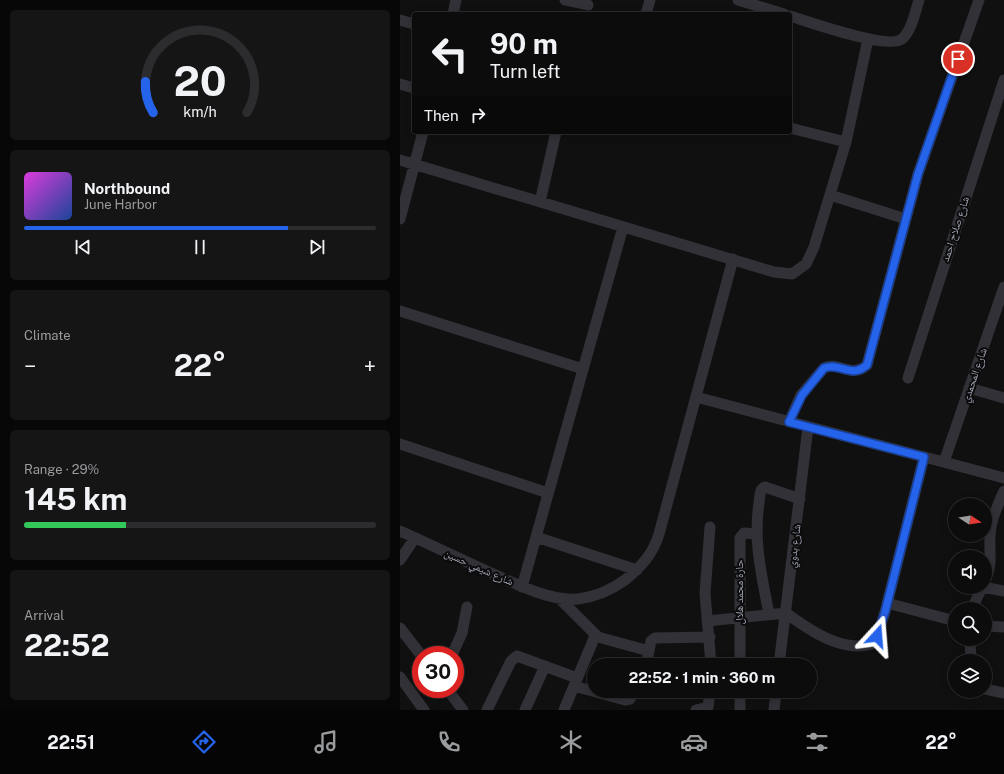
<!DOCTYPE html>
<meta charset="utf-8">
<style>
body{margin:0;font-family:"Public Sans","Noto Naskh Arabic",sans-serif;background:#151516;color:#f1f3f6;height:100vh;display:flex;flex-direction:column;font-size:15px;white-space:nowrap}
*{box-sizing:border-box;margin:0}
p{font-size:13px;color:#9a9b9d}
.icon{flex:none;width:22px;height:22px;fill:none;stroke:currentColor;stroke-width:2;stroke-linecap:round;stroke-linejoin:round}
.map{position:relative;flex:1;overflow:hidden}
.drawer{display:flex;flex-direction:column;gap:10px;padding:10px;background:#070707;width:400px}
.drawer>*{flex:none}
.hud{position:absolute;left:12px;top:12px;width:380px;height:122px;border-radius:4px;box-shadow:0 2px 10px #0003,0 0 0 1px #2c2c2e;background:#0c0c0d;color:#f1f3f6;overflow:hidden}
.needle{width:26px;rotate:102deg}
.controls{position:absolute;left:548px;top:498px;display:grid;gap:8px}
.controls a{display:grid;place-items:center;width:44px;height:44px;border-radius:50%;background:#0c0c0d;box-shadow:0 2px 10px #0003,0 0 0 1px #2c2c2e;font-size:20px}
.speed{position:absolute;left:12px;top:646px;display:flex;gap:8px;font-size:20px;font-weight:700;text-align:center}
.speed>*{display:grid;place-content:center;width:52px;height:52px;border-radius:50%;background:#0c0c0d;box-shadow:0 2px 10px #0003,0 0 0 1px #2c2c2e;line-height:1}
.speed .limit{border:6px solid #d22;background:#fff;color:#111}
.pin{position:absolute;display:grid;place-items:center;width:34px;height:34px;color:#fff;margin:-17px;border:2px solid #fff;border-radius:50%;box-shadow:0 1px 4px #0007}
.me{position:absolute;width:44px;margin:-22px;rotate:19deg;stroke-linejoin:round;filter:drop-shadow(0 0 3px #0008)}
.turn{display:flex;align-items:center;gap:14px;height:84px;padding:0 12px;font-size:18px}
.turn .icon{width:52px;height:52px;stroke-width:2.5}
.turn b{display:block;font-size:28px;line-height:34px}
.then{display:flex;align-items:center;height:38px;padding:0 12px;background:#0003;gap:8px;font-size:15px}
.big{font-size:30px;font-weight:700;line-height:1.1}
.drawer .tile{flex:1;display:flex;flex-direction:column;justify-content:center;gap:6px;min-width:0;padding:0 14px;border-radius:6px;background:#151516}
.drawer .dial{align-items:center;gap:0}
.dial svg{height:104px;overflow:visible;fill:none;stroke:#2c2c2e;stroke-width:7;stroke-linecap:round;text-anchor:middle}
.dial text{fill:#f1f3f6;stroke:none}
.song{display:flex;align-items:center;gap:12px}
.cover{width:48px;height:48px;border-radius:6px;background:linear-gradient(135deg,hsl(300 70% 55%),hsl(220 70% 35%))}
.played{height:4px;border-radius:2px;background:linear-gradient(90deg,#2563eb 75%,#2c2c2e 75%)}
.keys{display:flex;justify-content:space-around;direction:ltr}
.heat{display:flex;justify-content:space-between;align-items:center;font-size:22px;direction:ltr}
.charge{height:6px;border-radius:3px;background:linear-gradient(90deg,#34c759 29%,#2c2c2e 0)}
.trip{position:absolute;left:187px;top:658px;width:230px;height:40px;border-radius:20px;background:#0c0c0d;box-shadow:0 2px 10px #0003,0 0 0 1px #2c2c2e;font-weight:700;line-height:40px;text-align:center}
.menu{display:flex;height:64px;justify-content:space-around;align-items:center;background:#050505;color:#9a9b9d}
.menu .icon{width:28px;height:28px}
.menu .selected{color:#2563eb}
.menu b{font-size:18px;color:#f1f3f6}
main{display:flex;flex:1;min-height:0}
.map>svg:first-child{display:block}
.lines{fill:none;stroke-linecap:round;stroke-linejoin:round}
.street{stroke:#313137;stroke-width:11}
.route-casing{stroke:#184099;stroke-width:10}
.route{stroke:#2563eb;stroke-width:7}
.labels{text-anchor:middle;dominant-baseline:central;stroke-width:4;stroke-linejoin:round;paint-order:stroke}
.street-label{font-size:11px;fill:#a1a4b3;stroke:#0b0b0c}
</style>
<main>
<section class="drawer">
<div class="tile dial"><svg viewBox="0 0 100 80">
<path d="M14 69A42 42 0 1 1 86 69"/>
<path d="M14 69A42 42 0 0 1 8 45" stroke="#2563eb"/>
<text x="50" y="56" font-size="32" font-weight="700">20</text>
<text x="50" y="72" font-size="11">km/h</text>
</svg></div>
<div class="tile">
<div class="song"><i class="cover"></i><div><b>Northbound</b><p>June Harbor</p></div></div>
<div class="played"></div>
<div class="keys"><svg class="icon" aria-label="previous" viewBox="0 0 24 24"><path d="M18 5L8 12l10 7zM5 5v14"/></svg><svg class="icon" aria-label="pause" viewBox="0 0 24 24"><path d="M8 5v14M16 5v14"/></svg><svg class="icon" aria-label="next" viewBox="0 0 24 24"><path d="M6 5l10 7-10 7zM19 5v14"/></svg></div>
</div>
<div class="tile"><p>Climate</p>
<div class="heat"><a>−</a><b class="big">22°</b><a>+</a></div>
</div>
<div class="tile"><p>Range · 29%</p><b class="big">145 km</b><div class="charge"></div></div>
<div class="tile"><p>Arrival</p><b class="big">22:52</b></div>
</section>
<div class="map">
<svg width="604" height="710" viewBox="0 0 604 710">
<rect width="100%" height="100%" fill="#101011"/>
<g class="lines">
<path class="street" d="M165 0 188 5
M338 0 384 14
M53 14 56 0
M246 14 250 0
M390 16C409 22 488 50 502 39 512 30 515 12 519 0
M0 20 14 24
M0 84 14 88
M390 128 446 142
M0 160 374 272 392 274 406 264 414 247 446 142 468 39
M430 195 506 219
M140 202 156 132
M0 219 23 132
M0 311 183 369
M508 378 604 80
M569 388 604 398
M296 397 604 478
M389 422 401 395 424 368C440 361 451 379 467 365L518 174 579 0
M0 444 148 493
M544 462 604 287
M310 527 305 593 311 665
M0 531C27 543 54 556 80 568 108 580 148 602 178 599 196 597 211 590 225 580 241 567 253 554 259 534L333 259
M136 537 237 570
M0 560 15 538
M585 580C593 565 589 552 590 537 590 521 598 505 604 491
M122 587 223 227
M583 587 604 591
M159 598 198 637 249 651
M487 603 555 621
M572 609 582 587
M369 614C362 577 353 541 359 503 360 497 359 489 365 487L400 499
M307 621 386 613C409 630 442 653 472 644L477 636 485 612 524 457
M585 626 604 627
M0 628 21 655
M570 639 571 661
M52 655 62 633 67 607
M246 665 251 641 255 638 310 637
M340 665V538L344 533 356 534
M379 665 408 427
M0 677 24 710
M174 686 225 700 230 699 234 691
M47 689 63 710
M585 689 604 693
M340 691V710
M87 710 111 661 117 656 177 678
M125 710 145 666
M164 710 195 636
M296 710 308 707 310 691
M374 710 376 691"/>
</g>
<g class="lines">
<g class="route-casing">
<path id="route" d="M477 636 485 612 524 457 389 422 402 395 424 368C440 362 451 379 467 365L518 174 558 59"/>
</g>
<use href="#route" class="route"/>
</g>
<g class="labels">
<g class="street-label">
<text transform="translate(555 229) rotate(-72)">شارع صلاح احمد</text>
<text transform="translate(574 375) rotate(-71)">شارع المحمدي</text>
<text transform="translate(394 546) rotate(-83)">شارع بدوي</text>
<text transform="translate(79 567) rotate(24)">شارع شيمي حسين</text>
<text transform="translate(339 592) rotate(-90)">حارة محمد هلال</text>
</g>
</g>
</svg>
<div class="controls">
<a><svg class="needle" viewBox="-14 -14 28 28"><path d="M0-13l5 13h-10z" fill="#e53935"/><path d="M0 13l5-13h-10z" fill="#9a9b9d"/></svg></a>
<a><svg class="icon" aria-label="sound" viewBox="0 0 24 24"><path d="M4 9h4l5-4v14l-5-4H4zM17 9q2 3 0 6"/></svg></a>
<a><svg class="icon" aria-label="search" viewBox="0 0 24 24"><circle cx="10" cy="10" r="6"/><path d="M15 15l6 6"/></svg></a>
<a><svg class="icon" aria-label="layers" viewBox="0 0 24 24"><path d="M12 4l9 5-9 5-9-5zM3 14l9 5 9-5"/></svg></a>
</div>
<div class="speed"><div class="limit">30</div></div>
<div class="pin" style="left:558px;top:59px;background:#d93025"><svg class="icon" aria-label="arrive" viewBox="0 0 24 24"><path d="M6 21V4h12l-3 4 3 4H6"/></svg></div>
<svg class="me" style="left:477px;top:636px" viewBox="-20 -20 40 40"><path d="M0-17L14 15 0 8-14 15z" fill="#2563eb" stroke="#fff" stroke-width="4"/></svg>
<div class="trip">22:52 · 1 min · 360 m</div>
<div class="hud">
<div class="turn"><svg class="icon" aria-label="left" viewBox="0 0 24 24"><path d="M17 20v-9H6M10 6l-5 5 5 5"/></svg><div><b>90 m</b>Turn left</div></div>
<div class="then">Then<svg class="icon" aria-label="right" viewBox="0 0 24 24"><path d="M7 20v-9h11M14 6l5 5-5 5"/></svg></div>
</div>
</div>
</main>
<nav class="menu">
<b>22:51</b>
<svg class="icon selected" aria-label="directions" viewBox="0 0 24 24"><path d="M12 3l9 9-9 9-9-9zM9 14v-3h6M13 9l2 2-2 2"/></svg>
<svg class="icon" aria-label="music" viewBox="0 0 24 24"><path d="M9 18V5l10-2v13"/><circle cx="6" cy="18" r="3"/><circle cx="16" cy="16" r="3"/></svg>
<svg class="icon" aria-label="phone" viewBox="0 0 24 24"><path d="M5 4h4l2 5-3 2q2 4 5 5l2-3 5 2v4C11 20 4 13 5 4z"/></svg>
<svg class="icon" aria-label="climate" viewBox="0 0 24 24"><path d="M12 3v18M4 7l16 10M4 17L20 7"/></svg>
<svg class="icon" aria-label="car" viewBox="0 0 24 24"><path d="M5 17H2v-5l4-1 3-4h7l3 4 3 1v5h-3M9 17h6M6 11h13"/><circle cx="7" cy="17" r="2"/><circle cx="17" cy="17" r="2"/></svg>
<svg class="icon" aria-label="filters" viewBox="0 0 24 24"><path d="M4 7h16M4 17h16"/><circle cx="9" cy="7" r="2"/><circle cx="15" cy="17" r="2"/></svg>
<b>22°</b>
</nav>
